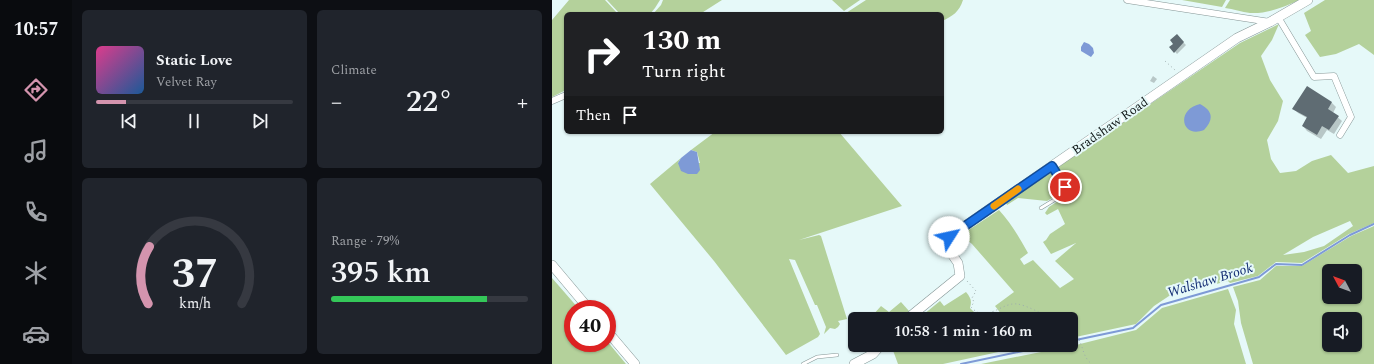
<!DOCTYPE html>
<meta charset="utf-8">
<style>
body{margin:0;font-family:Spectral,serif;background:#20242c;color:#f1f3f6;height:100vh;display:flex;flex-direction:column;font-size:15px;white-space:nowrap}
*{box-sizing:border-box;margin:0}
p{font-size:13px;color:#9ea1a6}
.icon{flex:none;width:22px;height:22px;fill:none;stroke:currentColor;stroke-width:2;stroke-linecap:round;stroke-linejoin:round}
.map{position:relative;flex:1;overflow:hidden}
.side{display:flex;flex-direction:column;gap:10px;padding:10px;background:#0d0f14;width:480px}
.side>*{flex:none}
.guide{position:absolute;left:12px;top:12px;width:380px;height:122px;border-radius:6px;box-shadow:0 1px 3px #0004;background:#202124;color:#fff;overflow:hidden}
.needle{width:26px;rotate:311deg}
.tools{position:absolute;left:770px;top:264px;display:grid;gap:8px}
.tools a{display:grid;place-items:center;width:40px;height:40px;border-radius:6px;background:#171b24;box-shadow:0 1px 3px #0004;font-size:20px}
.speed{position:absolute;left:12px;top:300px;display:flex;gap:8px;font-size:20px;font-weight:700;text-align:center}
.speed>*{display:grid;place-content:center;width:52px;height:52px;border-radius:50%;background:#171b24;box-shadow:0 1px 3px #0004;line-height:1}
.speed .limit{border:6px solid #d22;background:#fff;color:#111}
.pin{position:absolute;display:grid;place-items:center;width:34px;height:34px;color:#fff;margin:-17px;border:2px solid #fff;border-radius:50%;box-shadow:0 1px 4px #0007}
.me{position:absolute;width:44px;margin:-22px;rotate:55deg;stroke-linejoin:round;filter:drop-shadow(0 0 3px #0008)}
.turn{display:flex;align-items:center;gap:14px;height:84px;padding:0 12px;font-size:18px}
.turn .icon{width:52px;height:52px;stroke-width:2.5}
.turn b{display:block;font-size:28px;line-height:34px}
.then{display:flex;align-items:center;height:38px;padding:0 12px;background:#0003;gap:8px;font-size:15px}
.big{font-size:30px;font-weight:600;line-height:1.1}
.side .tile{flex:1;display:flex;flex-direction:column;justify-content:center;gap:6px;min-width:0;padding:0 14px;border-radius:6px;background:#20242c}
.side .dial{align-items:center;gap:0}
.dial svg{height:104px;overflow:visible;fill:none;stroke:#363941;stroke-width:7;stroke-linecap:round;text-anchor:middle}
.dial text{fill:#f1f3f6;stroke:none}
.song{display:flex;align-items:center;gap:12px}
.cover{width:48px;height:48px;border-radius:6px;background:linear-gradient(135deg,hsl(330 70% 55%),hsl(210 70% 35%))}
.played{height:4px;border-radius:2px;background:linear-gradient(90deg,#d494ae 15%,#363941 15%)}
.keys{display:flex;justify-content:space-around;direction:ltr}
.heat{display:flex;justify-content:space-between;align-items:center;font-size:22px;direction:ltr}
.charge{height:6px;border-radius:3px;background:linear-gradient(90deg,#34c759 79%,#363941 0)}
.side .tiles{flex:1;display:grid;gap:10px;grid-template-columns:repeat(2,1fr)}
.trip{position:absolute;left:296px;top:312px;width:230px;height:40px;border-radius:6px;background:#171b24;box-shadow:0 1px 3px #0004;font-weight:600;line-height:40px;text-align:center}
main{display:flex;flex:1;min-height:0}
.tabs{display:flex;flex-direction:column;width:72px;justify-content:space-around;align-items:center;background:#090b0e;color:#9ea1a6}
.tabs .icon{width:28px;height:28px}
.tabs .selected{color:#d494ae}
.tabs b{font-size:18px;color:#f1f3f6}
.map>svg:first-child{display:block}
.green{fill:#b4d19b;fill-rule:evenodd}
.water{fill:#7e9ad6}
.shadow{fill:#0003}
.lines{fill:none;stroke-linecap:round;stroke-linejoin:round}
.stream{stroke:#7e9ad6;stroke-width:2}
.building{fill:#5f6c73}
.lane-casing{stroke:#859696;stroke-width:4}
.street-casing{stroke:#859696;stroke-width:7}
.secondary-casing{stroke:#859696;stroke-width:10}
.path{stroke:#9eadad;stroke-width:1;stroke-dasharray:1 3;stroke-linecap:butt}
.lane{stroke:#fff;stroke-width:3}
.street{stroke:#fff;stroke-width:6}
.secondary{stroke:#fff;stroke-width:9}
.route-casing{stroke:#114b97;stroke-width:10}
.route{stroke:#1a73e8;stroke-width:7}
.slow{stroke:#f59e0b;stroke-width:7}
.labels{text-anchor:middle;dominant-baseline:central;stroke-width:4;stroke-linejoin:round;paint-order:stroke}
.street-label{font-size:13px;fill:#101717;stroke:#e6f9f9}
.water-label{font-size:14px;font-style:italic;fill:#122c72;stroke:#e6f9f9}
</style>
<main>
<nav class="tabs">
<b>10:57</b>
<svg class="icon selected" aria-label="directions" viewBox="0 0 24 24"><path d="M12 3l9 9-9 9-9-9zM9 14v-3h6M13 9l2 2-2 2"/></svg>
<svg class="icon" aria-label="music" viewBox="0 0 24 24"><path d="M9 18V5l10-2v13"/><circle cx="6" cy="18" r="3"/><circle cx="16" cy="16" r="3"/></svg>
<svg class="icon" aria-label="phone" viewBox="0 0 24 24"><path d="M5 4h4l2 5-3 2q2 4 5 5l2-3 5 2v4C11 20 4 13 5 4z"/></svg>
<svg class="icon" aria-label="climate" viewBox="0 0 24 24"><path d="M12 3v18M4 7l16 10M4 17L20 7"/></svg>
<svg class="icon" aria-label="car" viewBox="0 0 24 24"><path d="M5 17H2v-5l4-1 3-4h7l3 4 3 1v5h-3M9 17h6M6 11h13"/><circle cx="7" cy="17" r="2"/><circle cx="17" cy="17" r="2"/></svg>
</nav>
<section class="side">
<div class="tiles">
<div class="tile">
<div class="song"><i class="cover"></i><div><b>Static Love</b><p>Velvet Ray</p></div></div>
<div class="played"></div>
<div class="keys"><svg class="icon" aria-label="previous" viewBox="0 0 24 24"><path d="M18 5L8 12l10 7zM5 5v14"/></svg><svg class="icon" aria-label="pause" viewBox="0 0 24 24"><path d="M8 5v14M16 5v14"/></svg><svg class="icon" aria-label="next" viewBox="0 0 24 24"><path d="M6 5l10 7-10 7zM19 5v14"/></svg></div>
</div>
<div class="tile"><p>Climate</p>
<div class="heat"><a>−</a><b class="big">22°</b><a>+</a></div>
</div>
<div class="tile dial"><svg viewBox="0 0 100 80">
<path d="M14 69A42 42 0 1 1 86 69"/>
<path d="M14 69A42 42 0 0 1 15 25" stroke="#d494ae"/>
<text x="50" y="56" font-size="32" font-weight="700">37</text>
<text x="50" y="72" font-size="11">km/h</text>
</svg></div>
<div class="tile"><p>Range · 79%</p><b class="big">395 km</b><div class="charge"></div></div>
</div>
</section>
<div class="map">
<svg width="822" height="364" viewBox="0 0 822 364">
<rect width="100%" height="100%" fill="#e6f9f9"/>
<path class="green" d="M17 0H53L66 14H14V90L0 97V20Z
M55 0H108L103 8 98 14H68Z
M111 0H170L148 14H101L109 5Z
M280 0H308L292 11Z
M314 0H411C407 12 401 16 390 21V14H295L294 13Z
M630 0H674L670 7Z
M678 0H747C732 7 715 14 698 13 690 12 681 9 673 8Z
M773 0H822V55L807 44 784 54 768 57 753 35 759 31 752 13Z
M727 24 720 40 709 56 718 80 731 101 726 121 715 140 719 159 728 173 744 171 760 161 779 155 796 173 822 166V223L797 234 750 263 724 262 706 276 678 283 676 281 617 296 602 306 584 324 519 338V319H453L443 306 462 292 420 244 409 235 447 210C459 223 467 237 476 253L468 259 472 265 481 260 508 288 522 279 503 261 524 243 499 254 491 242 494 240 498 234 513 224 506 209 495 215 493 213 497 207 515 195 517 189 507 171 502 174 511 190 509 193 495 201 466 198 455 205 454 202 688 43ZM798 221 801 226 772 246 752 252 731 255 761 237Z
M163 132H287L350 206 247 240 267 235 269 236 295 319 286 321 288 324 286 327 283 329 278 328 272 334 274 327 265 305H263L243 260 237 259 268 334 266 337 234 355 162 261 98 184 129 158 126 163H148L145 152 139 150Z
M822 226V364H701L689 323 686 301 681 287 708 280 724 266H750L799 236ZM777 271H803V297H777ZM777 319H803V345H777Z
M0 278 27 309H21V343H55V341L74 364H0Z
M676 289 684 310 682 324 694 364H429L524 345 584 330 610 308Z
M414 292C419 298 420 301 418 308L425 315 432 316 442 313 447 319H366L388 301 392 306Z
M349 302 357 311 347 319H326L321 315 329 306 337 312Z
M339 345H468L470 347 391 364H346Z"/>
<path class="water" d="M532 42 537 44 541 48 542 53 539 57 529 51V47Z
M648 104C661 111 662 119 652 130 630 139 623 110 648 104Z
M139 150 145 152 148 170 145 174H136L129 171 126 163 129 158Z"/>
<path class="shadow" d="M625 36 634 45 625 54 619 47 622 45Z
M601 76 605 79 602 83 598 81Z
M755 88 780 103 784 107 781 113 790 121 782 134 775 130 769 139 755 131 751 126 755 118 746 113 742 109Z"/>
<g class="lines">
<path class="stream" d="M519 341 581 328 609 305 707 277 724 264 750 265 798 235 822 224
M409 364 500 345"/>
</g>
<path class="building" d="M625 34 632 42 622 53 617 47 621 44 618 40Z
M755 86 780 102 776 109 787 116 777 130 770 126 765 135 750 126 755 117 740 109Z"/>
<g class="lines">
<g class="lane-casing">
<path id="lane" d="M489 208 512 194 514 190 501 167
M251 364 265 357 285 355"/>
</g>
<g class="street-casing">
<path id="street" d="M575 0 718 22
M726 17 762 77 782 76 799 117 788 135
M0 101 14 95"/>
</g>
<g class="secondary-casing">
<path id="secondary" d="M0 265 37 309
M355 319 408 276 406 263 393 244 397 237 685 38 718 22 756 0
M55 331 83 364
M302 364 321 354 329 345"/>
</g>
<path class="path" d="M613 61 623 70
M415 281 424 291 420 298 422 302 419 307C421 309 424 312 427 313 437 318 453 302 465 304 474 305 491 314 499 319
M519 331C533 340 528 356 540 364"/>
<use href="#lane" class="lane"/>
<use href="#street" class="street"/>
<use href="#secondary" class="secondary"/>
</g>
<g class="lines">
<g class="route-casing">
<path id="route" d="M397 237 500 166 513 187"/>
</g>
<use href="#route" class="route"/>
<path class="slow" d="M442 206 466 189"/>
</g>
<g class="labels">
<g class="street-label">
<text transform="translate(558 126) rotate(-35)">Bradshaw Road</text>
</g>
<g class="water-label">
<text transform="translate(658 280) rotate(-17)">Walshaw Brook</text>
</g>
</g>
</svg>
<div class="tools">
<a><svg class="needle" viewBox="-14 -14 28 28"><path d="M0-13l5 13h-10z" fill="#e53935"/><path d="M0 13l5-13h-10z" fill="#9ea1a6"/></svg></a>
<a><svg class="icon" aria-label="sound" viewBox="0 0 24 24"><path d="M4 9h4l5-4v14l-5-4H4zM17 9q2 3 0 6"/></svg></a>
</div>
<div class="speed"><div class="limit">40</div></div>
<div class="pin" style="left:513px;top:187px;background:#d93025"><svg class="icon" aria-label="arrive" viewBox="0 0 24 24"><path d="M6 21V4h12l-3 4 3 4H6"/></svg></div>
<svg class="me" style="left:397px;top:237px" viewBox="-20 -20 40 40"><circle r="19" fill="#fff"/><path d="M0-13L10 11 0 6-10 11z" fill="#1a73e8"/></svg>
<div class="trip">10:58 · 1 min · 160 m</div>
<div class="guide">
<div class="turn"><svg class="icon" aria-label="right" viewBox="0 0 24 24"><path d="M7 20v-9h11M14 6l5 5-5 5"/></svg><div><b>130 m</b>Turn right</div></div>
<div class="then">Then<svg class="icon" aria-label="arrive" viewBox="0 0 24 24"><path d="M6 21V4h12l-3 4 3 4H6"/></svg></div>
</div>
</div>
</main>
